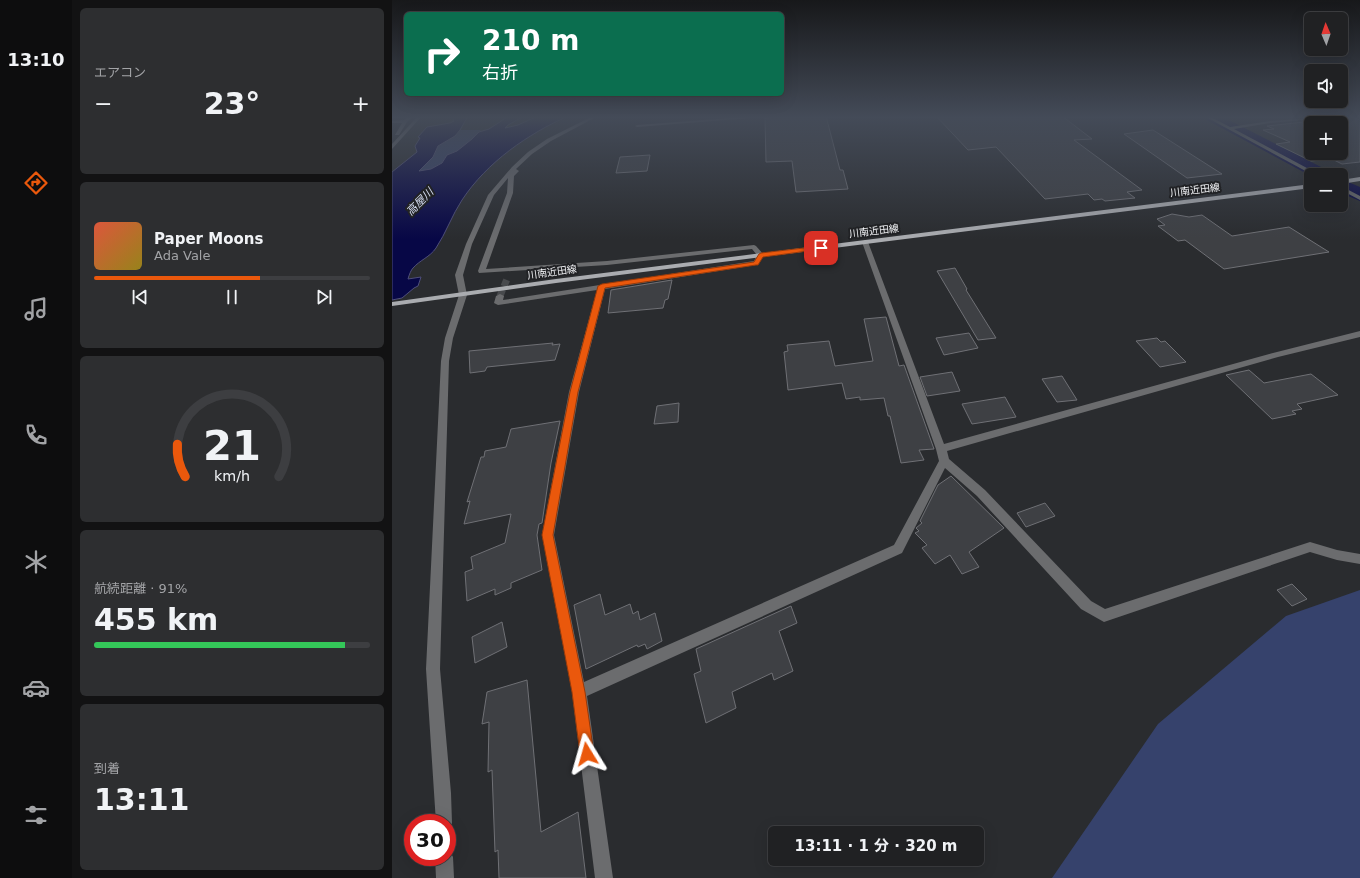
<!DOCTYPE html>
<html lang="ja">
<meta charset="utf-8">
<style>
body{margin:0;font-family:"DejaVu Sans","Noto Sans JP",sans-serif;background:#2d2e30;color:#f1f3f6;height:100vh;display:flex;flex-direction:column;font-size:15px;white-space:nowrap}
*{box-sizing:border-box;margin:0}
p{font-size:13px;color:#a2a3a6}
.icon{flex:none;width:22px;height:22px;fill:none;stroke:currentColor;stroke-width:2;stroke-linecap:round;stroke-linejoin:round}
.map{position:relative;flex:1;overflow:hidden}
.drawer{display:flex;flex-direction:column;gap:8px;padding:8px;background:#121213;width:320px}
.drawer>*{flex:none}
.banner{position:absolute;left:12px;top:12px;width:380px;height:84px;border-radius:6px;box-shadow:0 4px 16px #0002,0 0 0 1px #3d3e41;background:#0b6e4f;color:#fff;overflow:hidden}
.needle{width:26px;rotate:358deg}
.buttons{position:absolute;left:912px;top:12px;display:grid;gap:8px}
.buttons a{display:grid;place-items:center;width:44px;height:44px;border-radius:6px;background:#202123;box-shadow:0 4px 16px #0002,0 0 0 1px #3d3e41;font-size:20px}
.speed{position:absolute;left:12px;top:814px;display:flex;gap:8px;font-size:20px;font-weight:700;text-align:center}
.speed>*{display:grid;place-content:center;width:52px;height:52px;border-radius:50%;background:#202123;box-shadow:0 4px 16px #0002,0 0 0 1px #3d3e41;line-height:1}
.speed .limit{border:6px solid #d22;background:#fff;color:#111}
.pin{position:absolute;display:grid;place-items:center;width:34px;height:34px;color:#fff;margin:-17px;border-radius:8px;box-shadow:0 2px 6px #0006}
.me{position:absolute;width:44px;margin:-22px;rotate:352deg;stroke-linejoin:round;filter:drop-shadow(0 0 3px #0008)}
.turn{display:flex;align-items:center;gap:14px;height:84px;padding:0 12px;font-size:18px}
.turn .icon{width:52px;height:52px;stroke-width:2.5}
.turn b{display:block;font-size:28px;line-height:34px}
.big{font-size:30px;font-weight:700;line-height:1.1}
.drawer .widget{flex:1;display:flex;flex-direction:column;justify-content:center;gap:6px;min-width:0;padding:0 14px;border-radius:6px;background:#2d2e30}
.drawer .dial{align-items:center;gap:0}
.dial svg{height:104px;overflow:visible;fill:none;stroke:#3d3e41;stroke-width:7;stroke-linecap:round;text-anchor:middle}
.dial text{fill:#f1f3f6;stroke:none}
.song{display:flex;align-items:center;gap:12px}
.cover{width:48px;height:48px;border-radius:6px;background:linear-gradient(135deg,hsl(10 70% 55%),hsl(50 70% 35%))}
.played{height:4px;border-radius:2px;background:linear-gradient(90deg,#ea580c 60%,#3d3e41 60%)}
.keys{display:flex;justify-content:space-around;direction:ltr}
.heat{display:flex;justify-content:space-between;align-items:center;font-size:22px;direction:ltr}
.charge{height:6px;border-radius:3px;background:linear-gradient(90deg,#34c759 91%,#3d3e41 0)}
.trip{position:absolute;left:376px;top:826px;width:216px;height:40px;border-radius:6px;background:#202123;box-shadow:0 4px 16px #0002,0 0 0 1px #3d3e41;font-weight:700;line-height:40px;text-align:center}
main{display:flex;flex:1;min-height:0}
.menu{display:flex;flex-direction:column;width:72px;justify-content:space-around;align-items:center;background:#0d0d0e;color:#a2a3a6}
.menu .icon{width:28px;height:28px}
.menu .on{color:#ea580c}
.menu b{font-size:18px;color:#f1f3f6}
.map>svg:first-child{display:block}
.green{fill:#36426c}
.water{fill:#070746;stroke:#4e4e7b}
.lines{fill:none;stroke-linecap:round;stroke-linejoin:round}
.river{fill:#070746;fill-rule:evenodd}
.building{fill:#3e4044;stroke:#6f7075;fill-rule:evenodd}
.minor-tunnel{stroke:#484a4d;stroke-width:7;stroke-dasharray:7 3.5;stroke-linecap:butt}
.minor{fill:#6b6c6e;fill-rule:evenodd}
.major{fill:#aaacb0;fill-rule:evenodd}
.route{fill:#ea580c;stroke:#983908}
.labels{text-anchor:middle;dominant-baseline:central;stroke-width:4;stroke-linejoin:round;paint-order:stroke}
.far-street-label{font-size:10px;fill:#f3f4f7;stroke:#212225}
.far-water-label{font-size:11px;font-style:italic;fill:#d2d9ed;stroke:#212225}
</style>
<main>
<nav class="menu">
<b>13:10</b>
<svg class="icon on" aria-label="directions" viewBox="0 0 24 24"><path d="M12 3l9 9-9 9-9-9zM9 14v-3h6M13 9l2 2-2 2"/></svg>
<svg class="icon" aria-label="music" viewBox="0 0 24 24"><path d="M9 18V5l10-2v13"/><circle cx="6" cy="18" r="3"/><circle cx="16" cy="16" r="3"/></svg>
<svg class="icon" aria-label="phone" viewBox="0 0 24 24"><path d="M5 4h4l2 5-3 2q2 4 5 5l2-3 5 2v4C11 20 4 13 5 4z"/></svg>
<svg class="icon" aria-label="climate" viewBox="0 0 24 24"><path d="M12 3v18M4 7l16 10M4 17L20 7"/></svg>
<svg class="icon" aria-label="car" viewBox="0 0 24 24"><path d="M5 17H2v-5l4-1 3-4h7l3 4 3 1v5h-3M9 17h6M6 11h13"/><circle cx="7" cy="17" r="2"/><circle cx="17" cy="17" r="2"/></svg>
<svg class="icon" aria-label="filters" viewBox="0 0 24 24"><path d="M4 7h16M4 17h16"/><circle cx="9" cy="7" r="2"/><circle cx="15" cy="17" r="2"/></svg>
</nav>
<section class="drawer">
<div class="widget"><p>エアコン</p>
<div class="heat"><a>−</a><b class="big">23°</b><a>+</a></div>
</div>
<div class="widget">
<div class="song"><i class="cover"></i><div><b>Paper Moons</b><p>Ada Vale</p></div></div>
<div class="played"></div>
<div class="keys"><svg class="icon" aria-label="previous" viewBox="0 0 24 24"><path d="M18 5L8 12l10 7zM5 5v14"/></svg><svg class="icon" aria-label="pause" viewBox="0 0 24 24"><path d="M8 5v14M16 5v14"/></svg><svg class="icon" aria-label="next" viewBox="0 0 24 24"><path d="M6 5l10 7-10 7zM19 5v14"/></svg></div>
</div>
<div class="widget dial"><svg viewBox="0 0 100 80">
<path d="M14 69A42 42 0 1 1 86 69"/>
<path d="M14 69A42 42 0 0 1 8 44" stroke="#ea580c"/>
<text x="50" y="56" font-size="32" font-weight="700">21</text>
<text x="50" y="72" font-size="11">km/h</text>
</svg></div>
<div class="widget"><p>航続距離 · 91%</p><b class="big">455 km</b><div class="charge"></div></div>
<div class="widget"><p>到着</p><b class="big">13:11</b></div>
</section>
<div class="map">
<svg width="968" height="878" viewBox="0 0 968 878">
<rect width="100%" height="100%" fill="#2a2c2f"/>
<path class="green" d="M68 130H89L81 139 65 151 55 155 50 163 39 169 27 171 41 157 46 146 63 136Z
M968 590V878H660L766 724 894 616Z"/>
<path class="water" d="M60 116H76L68 130 63 136 46 146 41 157 27 171 39 169 50 163 55 155 65 151 80 139 87 132 97 129 117 116H132L116 125 113 128 126 125 146 116H176C136 134 95 162 70 200 60 215 54 233 44 248 38 257 28 260 21 268 19 270 17 275 16 279L29 277 26 286 22 288 10 298 0 300V172L25 152 23 146 28 138 26 137 35 127 58 123 62 121Z"/>
<g class="lines">
<path class="river" d="M811 116H829L937 171 940 175 919 176 813 119Z
M949 179 968 187V201L949 193Z"/>
</g>
<path class="building" d="M403 116H434L448 170H451L456 189 404 192 400 161 374 162 373 118Z
M544 116H670L700 139 682 140 750 190 735 192 743 198 713 201 710 199 702 200 696 194 653 199 604 147 576 150Z
M959 117 968 120V162L950 164 940 159 919 161 884 144 898 142 871 130 882 129 875 126ZM919 123H949V153H919Z
M761 130 830 174 795 178 732 134Z
M258 155 255 171 224 173 228 157Z
M780 214 797 217 810 215 840 236 897 227 937 252 832 269 793 240 786 241 766 226 773 225 765 219Z
M563 268 575 289 574 290 604 338 586 340 545 271Z
M280 280 276 299 273 300 271 308 216 313 219 290Z
M494 317 507 366 512 365 542 449 527 450 532 460 509 463 498 416H496L492 398 468 400V397L454 399 450 383 396 390 392 352 396 351 395 345 437 341 443 366 481 361 472 319Z
M577 333 586 348 552 355 544 338Z
M765 338 769 342 773 341 794 362 768 367 744 341Z
M161 343 160 345 168 344 163 360 95 367 93 371 78 373 77 351Z
M857 370 872 383 919 374 946 395 905 404 910 409 900 411 904 414 880 419 834 375Z
M560 372 568 391 535 396 528 377Z
M670 376 685 400 665 402 650 379Z
M613 397 624 417 580 424 570 404Z
M287 403 286 422 262 424 265 406Z
M168 421 159 463 150 523 147 524 145 535 150 570 119 583V588L103 595V589L75 601 73 572 81 569 79 557 113 543 119 514 72 524 78 501 75 502 89 457H92L93 451 114 447 119 429Z
M559 476 612 528 577 552 587 567 570 574 558 555 543 564 530 548 535 545 523 533 527 531 524 528 530 523 528 521 546 485Z
M653 503 663 516 634 527 625 513Z
M900 584 915 599 900 606 885 590Z
M208 594 213 615 238 604 241 614 246 611 248 620 263 613 270 641 255 649 253 644 246 647 245 645 194 669 182 605Z
M399 606 405 623 387 631 401 671 382 680 380 673 340 692 344 708 314 723 302 674 309 671 304 649Z
M110 622 115 647 83 663 80 637Z
M135 680 149 832 186 812 194 878H107L106 850 103 852 100 770 96 772 97 722 90 724 95 692Z"/>
<g class="lines">
<path class="minor-tunnel" d="M108 296 115 279"/>
<path class="minor" d="M17 116H22L15 122 7 135H3L10 123H0V121L12 120Z
M26 116H30L0 149V144Z
M201 116H206L159 141 140 154 124 169 127 171 122 176 121 193 94 269 215 261 362 245 364 246 372 255 366 264 364 265 213 289 187 392 162 535 192 682 502 545 547 461 544 449 470 242 473 240 476 242 552 444 881 353 968 331V337L886 357 555 451 557 459 593 490 699 601 713 609 918 542 945 550 968 554V564L945 560 918 552 712 622 689 609 585 496 553 468 510 553 195 696 221 878H203L180 692 150 535 177 392 205 290 106 305 102 303 104 296 108 294 112 296 111 300 362 261 365 255 360 249 215 265 87 273 86 271 115 193 116 178 102 195 80 244 71 275 75 295 61 338 57 361 48 669 59 793 60 823 58 829 55 830V823H44L34 669 49 361 53 338 67 295 63 275 74 244 96 195 120 167 136 152 155 139Z
M365 116H384L245 127 243 126 245 125Z
M812 116H817L838 127 878 121 955 116 878 123 842 129 928 175H921Z
M949 186 968 196V200L949 190Z
M55 850 58 851 61 857 62 878H44L43 857H55Z"/>
<path class="major" d="M968 177V181L949 184V180Z
M919 184V188L164 283 0 306V302L164 279Z"/>
</g>
<linearGradient id="sky" x2="0" y2="1"><stop stop-color="#17181a"/><stop offset="0.49" stop-color="#444b58"/><stop offset="1" stop-color="#444b58" stop-opacity="0"/></linearGradient>
<rect width="968" height="239" fill="url(#sky)"/>
<path class="route" d="M429 246 432 248 431 249 371 257 366 265H364L213 288 186 392 161 535 193 692 202 754 200 759 195 761 190 759 188 754 180 692 150 535 178 392 206 286 210 284 362 262 367 254 369 253Z"/>
<g class="labels">
<g class="far-street-label">
<text transform="translate(803 190) rotate(-7)">川南近田線</text>
<text transform="translate(482 231) rotate(-7)">川南近田線</text>
<text transform="translate(160 272) rotate(-8)">川南近田線</text>
</g>
<g class="far-water-label">
<text transform="translate(28 202) rotate(-45)">高屋川</text>
</g>
</g>
</svg>
<div class="buttons">
<a><svg class="needle" viewBox="-14 -14 28 28"><path d="M0-13l5 13h-10z" fill="#e53935"/><path d="M0 13l5-13h-10z" fill="#a2a3a6"/></svg></a>
<a><svg class="icon" aria-label="sound" viewBox="0 0 24 24"><path d="M4 9h4l5-4v14l-5-4H4zM17 9q2 3 0 6"/></svg></a>
<a>+</a>
<a>−</a>
</div>
<div class="speed"><div class="limit">30</div></div>
<div class="pin" style="left:429px;top:248px;background:#d93025"><svg class="icon" aria-label="arrive" viewBox="0 0 24 24"><path d="M6 21V4h12l-3 4 3 4H6"/></svg></div>
<svg class="me" style="left:195px;top:754px" viewBox="-20 -20 40 40"><path d="M0-17L14 15 0 8-14 15z" fill="#ea580c" stroke="#fff" stroke-width="4"/></svg>
<div class="trip">13:11 · 1 分 · 320 m</div>
<div class="banner">
<div class="turn"><svg class="icon" aria-label="right" viewBox="0 0 24 24"><path d="M7 20v-9h11M14 6l5 5-5 5"/></svg><div><b>210 m</b>右折</div></div>
</div>
</div>
</main>
